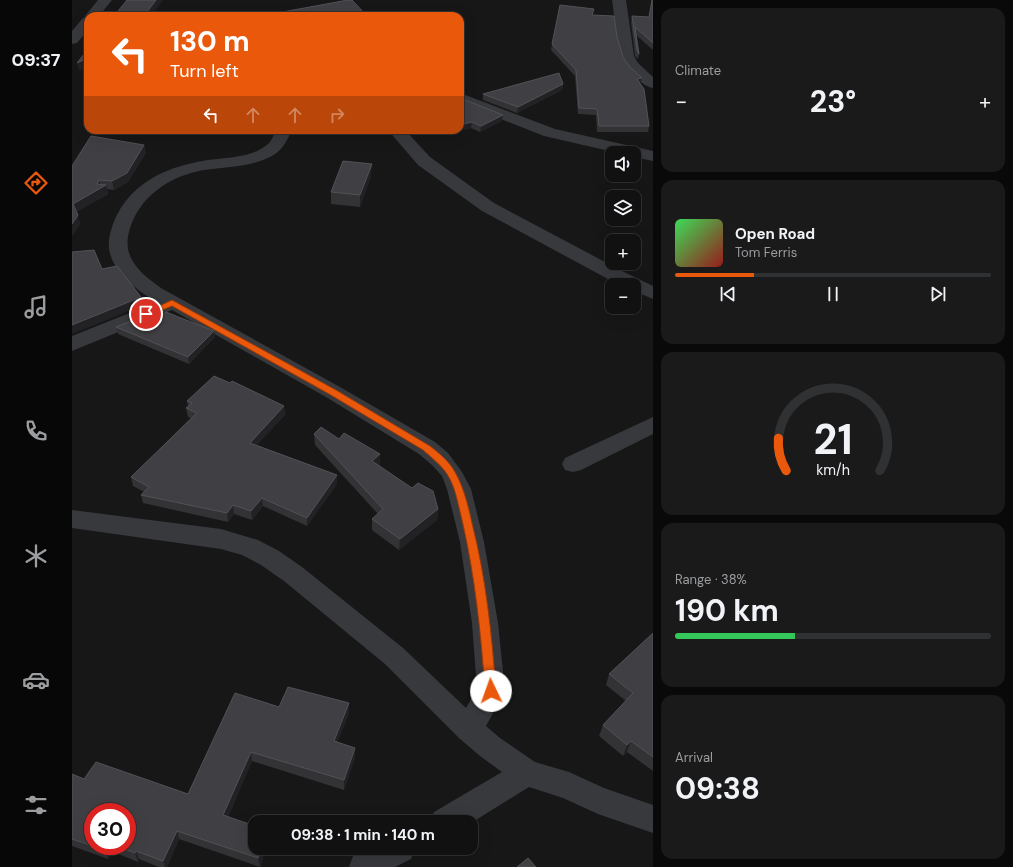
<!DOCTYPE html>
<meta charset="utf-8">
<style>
body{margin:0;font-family:"DM Sans",sans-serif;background:#1a1a1b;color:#f1f3f6;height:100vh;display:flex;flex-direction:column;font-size:15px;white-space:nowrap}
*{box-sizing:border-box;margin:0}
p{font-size:13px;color:#9c9d9f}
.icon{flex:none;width:22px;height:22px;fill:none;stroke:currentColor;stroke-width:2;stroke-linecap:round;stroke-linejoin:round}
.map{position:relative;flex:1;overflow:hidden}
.panel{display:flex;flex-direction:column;gap:8px;padding:8px;background:#09090a;width:360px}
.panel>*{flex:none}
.hud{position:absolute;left:12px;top:12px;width:380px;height:122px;border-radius:12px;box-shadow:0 4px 16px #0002,0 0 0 1px #303132;background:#ea580c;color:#fff;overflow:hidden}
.buttons{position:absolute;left:533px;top:146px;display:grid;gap:8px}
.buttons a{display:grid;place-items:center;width:36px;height:36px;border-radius:8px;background:#111112;box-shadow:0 4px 16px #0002,0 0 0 1px #303132;font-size:20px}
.speed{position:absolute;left:12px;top:803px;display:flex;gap:8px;font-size:20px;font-weight:700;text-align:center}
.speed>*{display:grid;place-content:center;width:52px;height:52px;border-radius:50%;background:#111112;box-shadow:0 4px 16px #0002,0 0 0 1px #303132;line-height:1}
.speed .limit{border:6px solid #d22;background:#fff;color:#111}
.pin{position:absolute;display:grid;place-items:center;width:34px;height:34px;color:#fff;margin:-17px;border:2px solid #fff;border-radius:50%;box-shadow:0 1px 4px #0007}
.me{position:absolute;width:44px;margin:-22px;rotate:357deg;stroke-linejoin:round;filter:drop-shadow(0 0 3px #0008)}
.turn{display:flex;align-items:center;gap:14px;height:84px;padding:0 20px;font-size:18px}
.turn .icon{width:52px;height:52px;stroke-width:2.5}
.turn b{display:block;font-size:28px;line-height:34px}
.lanes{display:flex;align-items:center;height:38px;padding:0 20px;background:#0003;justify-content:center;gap:20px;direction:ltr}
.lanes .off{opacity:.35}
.big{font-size:30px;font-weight:700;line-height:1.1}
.panel .tile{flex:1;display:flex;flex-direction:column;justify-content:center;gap:6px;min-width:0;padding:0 14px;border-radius:12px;background:#1a1a1b}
.panel .dial{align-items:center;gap:0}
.dial svg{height:104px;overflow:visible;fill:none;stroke:#303132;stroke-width:7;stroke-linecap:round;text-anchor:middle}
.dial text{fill:#f1f3f6;stroke:none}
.song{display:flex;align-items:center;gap:12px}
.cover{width:48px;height:48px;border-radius:6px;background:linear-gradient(135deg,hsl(130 70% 55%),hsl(0 70% 35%))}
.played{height:4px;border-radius:2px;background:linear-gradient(90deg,#ea580c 25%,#303132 25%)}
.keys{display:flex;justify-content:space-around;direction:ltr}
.heat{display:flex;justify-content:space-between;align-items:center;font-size:22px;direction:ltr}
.charge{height:6px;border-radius:3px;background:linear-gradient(90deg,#34c759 38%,#303132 0)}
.trip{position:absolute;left:176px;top:815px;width:230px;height:40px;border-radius:12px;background:#111112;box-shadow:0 4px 16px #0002,0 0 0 1px #303132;font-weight:700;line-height:40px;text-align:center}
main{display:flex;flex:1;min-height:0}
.tabs{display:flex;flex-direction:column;width:72px;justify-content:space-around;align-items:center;background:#070707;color:#9c9d9f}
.tabs .icon{width:28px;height:28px}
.tabs .selected{color:#ea580c}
.tabs b{font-size:18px;color:#f1f3f6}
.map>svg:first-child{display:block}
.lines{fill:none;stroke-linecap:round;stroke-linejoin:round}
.minor{fill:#38393d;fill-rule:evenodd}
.wall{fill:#333336;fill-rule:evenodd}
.shaded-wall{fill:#222224}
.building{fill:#404044;stroke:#505256}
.route{fill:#ea580c;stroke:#983908}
</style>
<main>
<nav class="tabs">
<b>09:37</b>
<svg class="icon selected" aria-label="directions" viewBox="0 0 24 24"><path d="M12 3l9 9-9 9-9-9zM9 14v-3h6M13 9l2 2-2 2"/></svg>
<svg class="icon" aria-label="music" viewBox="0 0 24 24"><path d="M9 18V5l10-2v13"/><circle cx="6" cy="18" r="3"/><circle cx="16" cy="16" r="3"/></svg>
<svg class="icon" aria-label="phone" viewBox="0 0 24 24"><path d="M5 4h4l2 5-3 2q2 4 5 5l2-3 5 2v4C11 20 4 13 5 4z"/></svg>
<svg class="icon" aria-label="climate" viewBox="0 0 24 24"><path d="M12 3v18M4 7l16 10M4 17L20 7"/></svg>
<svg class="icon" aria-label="car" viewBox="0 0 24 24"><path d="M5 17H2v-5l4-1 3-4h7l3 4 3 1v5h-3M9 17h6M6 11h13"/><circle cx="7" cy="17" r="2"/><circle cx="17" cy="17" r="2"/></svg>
<svg class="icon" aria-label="filters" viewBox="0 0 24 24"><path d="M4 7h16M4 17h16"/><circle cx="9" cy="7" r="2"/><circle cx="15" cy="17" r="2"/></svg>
</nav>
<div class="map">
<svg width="581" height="867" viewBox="0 0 581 867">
<rect width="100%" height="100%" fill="#171718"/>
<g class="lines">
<path class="minor" d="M26 0H40L27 16H16V30L5 43 0 44V31L11 18 14 17 13 16Z
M540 0H554L562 56 566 63 581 77V88C575 87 570 83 565 79 540 59 545 28 540 0Z
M388 93 483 129 581 151V161L562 157V153H546L472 136 388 103Z
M204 130H220C215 140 211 150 200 156 179 167 155 167 132 170 97 176 66 197 57 232 50 258 69 274 89 288L268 387 363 442 376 453 390 472 399 489 412 542 426 623 433 691 414 726 428 738 463 762 497 772 532 788 581 805V833L526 814 491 798 457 787 399 823 358 822 362 812 430 772 408 756 387 738 313 664 212 581 189 565 170 555 149 549 0 528V510L149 529 186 540 207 551 230 567 331 648 394 708 405 689 400 623 388 542 375 489 370 476 360 465 347 454 254 397 100 310 0 351V336L85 302C62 289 30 265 38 234 51 183 97 164 145 159 161 157 184 156 197 143 200 140 202 134 204 130Z
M316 130H333L358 157 422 203 550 271 581 286V299L562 291V285H549L536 279 410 211 346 165Z
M581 417V434L509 470 501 472 493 470 490 464 493 458Z
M297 848H343L339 859 323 867H277L281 856Z"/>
</g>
<path class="wall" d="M581 0V50L564 35 567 54 566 59 563 56 559 22 560 16 577 17Z
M521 15 545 37 551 57 568 84 577 126 576 132H525L524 115 506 114 503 76 479 50 480 44Z
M491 84 490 90 445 113 411 100V94Z
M388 100 430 121 408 132 399 128 372 135 366 130H388Z
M72 145 74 153 56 182 42 190 35 189 36 194 4 212 8 224 0 236V166Z
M299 176 288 207 259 204V192Z
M85 320 142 331 143 337 117 364 46 334 44 327Z
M158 383 212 406 213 415 184 445 265 475V484L235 526 191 506 180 520 162 514 156 522 71 503 69 495 72 492 61 486 59 477 119 418 116 417 114 408 116 407 115 401Z
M242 434 267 439 308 465H307L366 509 365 520 327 550 300 530V519L306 514 243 445Z
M581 633V771L555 752 551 756 527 736 531 725 554 701 534 685 537 674Z
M277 703V713L265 743 283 748V758L272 790 180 761 156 817 194 848 188 867 107 839 95 867H87L67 859 66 862 44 853 42 856 39 855 36 859 0 846V774L12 779 116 794 207 707ZM55 812V846H21Z"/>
<path class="shaded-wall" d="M84 0H91L79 16H72Z
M16 58V67L7 71 5 63Z
M570 78 568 84 565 79Z
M491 84 490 90 445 113 446 107Z
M431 115 430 121 408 132 409 126Z
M400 122 399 128 372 135V130H388V125Z
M72 145 74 153 56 182 42 190 40 181Z
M300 164 299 176 288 207V195Z
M27 180 29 188 34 185 36 194 3 213 1 204 25 184Z
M6 215 8 224 0 236V224Z
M69 297 70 306 0 334V325Z
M142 331 143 337 117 364 116 357Z
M212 406 213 415 179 452 178 443Z
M308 454V465L300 472V461Z
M265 475V484L235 526V518Z
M190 498 191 506 180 520 179 511Z
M161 505 162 514 156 522 155 513Z
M366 509 365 520 327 550 328 539Z
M277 703V713L262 751V741Z
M559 741 555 752 551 756 555 745Z
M283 748V758L272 790V780Z
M179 752 180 761 153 824 151 815Z
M105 831 107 839 95 867H93L91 861Z
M35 846 39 855 36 859 33 850Z
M39 846H41L44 853 42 856 38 847Z
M190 848H194L188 867 186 858Z
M64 851 67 859 66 862 63 853Z"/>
<path class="building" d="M55 0H84L72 16H42Z
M276 0H280L295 16H194V15Z
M580 0H581V43L563 27 567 54 565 50 560 16 577 17Z
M488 5 522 9 520 15 542 16 545 37 551 57 557 66 570 78 565 79 572 89 577 126H527L525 109 507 108 504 70 480 44Z
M16 49V58L5 63Z
M487 73 491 84 446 107 411 94Z
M391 99 431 115 409 126 400 122 388 125V100Z
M19 136 72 145 55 173 40 181 27 180 25 184 34 185 1 204 6 215 0 224V166Z
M271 161 300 164 288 195 259 192Z
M22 250 30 269 45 266 69 297 0 325V252Z
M94 312 142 331 116 357 44 327 80 313 85 320Z
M142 376 158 383 160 381 212 406 178 443 265 475 235 518 190 498 179 511 161 505 155 513 69 495 77 487 59 477 125 413 114 408 120 403 115 401Z
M249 427 267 439 272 433 308 454 300 461 340 488 346 483 361 491 366 509 328 539 300 519 311 509 242 434Z
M581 633V757L559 741 555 745 531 725 561 693 537 674Z
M216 687 277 703 262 741 283 748 272 780 179 752 151 815 183 826V848H190L186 858 105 831 91 861 64 851 63 853 45 846H55V812H21V846H39L38 847 35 846 33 850 0 839V774L12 779 24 762 116 794 163 693 207 707Z
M456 858 464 867H445Z"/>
<path class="route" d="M100 300 264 390 358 446C367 453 377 461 383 472 392 488 396 505 400 523 414 578 420 635 424 691L423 695 419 696 415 695 413 691C409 634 403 576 390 520 386 505 384 488 375 474 369 465 360 458 351 450L257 394 100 306 74 317 70 314Z"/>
</svg>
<div class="buttons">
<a><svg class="icon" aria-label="sound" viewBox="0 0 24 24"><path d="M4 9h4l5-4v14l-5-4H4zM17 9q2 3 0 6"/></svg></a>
<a><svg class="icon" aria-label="layers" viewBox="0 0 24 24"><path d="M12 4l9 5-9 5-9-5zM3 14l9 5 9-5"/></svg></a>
<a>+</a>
<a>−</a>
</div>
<div class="speed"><div class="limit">30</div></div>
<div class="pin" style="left:74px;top:314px;background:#d93025"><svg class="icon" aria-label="arrive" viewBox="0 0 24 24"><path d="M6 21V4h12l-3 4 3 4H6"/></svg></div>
<svg class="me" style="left:419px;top:691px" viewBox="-20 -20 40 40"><circle r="19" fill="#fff"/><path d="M0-13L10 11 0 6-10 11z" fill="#ea580c"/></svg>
<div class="trip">09:38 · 1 min · 140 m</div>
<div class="hud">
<div class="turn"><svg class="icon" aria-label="left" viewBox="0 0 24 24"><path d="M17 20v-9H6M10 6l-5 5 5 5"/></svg><div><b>130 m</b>Turn left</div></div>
<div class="lanes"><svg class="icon" aria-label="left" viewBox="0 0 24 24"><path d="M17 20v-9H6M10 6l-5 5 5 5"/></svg><svg class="icon off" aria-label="ahead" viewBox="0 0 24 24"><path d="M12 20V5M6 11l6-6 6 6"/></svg><svg class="icon off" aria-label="ahead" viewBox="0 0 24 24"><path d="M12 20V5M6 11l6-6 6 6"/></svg><svg class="icon off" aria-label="right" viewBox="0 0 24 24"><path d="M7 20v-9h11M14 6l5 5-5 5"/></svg></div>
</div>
</div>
<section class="panel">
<div class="tile"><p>Climate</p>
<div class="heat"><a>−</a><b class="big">23°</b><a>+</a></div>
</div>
<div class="tile">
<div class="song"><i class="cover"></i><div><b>Open Road</b><p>Tom Ferris</p></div></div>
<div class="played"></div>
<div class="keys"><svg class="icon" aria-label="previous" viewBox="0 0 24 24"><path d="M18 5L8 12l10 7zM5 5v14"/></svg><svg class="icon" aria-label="pause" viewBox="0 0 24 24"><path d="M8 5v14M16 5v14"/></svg><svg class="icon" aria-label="next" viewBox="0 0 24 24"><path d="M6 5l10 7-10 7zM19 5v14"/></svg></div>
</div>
<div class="tile dial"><svg viewBox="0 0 100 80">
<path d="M14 69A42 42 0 1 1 86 69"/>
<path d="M14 69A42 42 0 0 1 8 44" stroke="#ea580c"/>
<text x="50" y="56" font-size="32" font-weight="700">21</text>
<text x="50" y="72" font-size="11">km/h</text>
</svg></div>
<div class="tile"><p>Range · 38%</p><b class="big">190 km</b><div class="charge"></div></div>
<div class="tile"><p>Arrival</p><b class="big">09:38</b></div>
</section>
</main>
